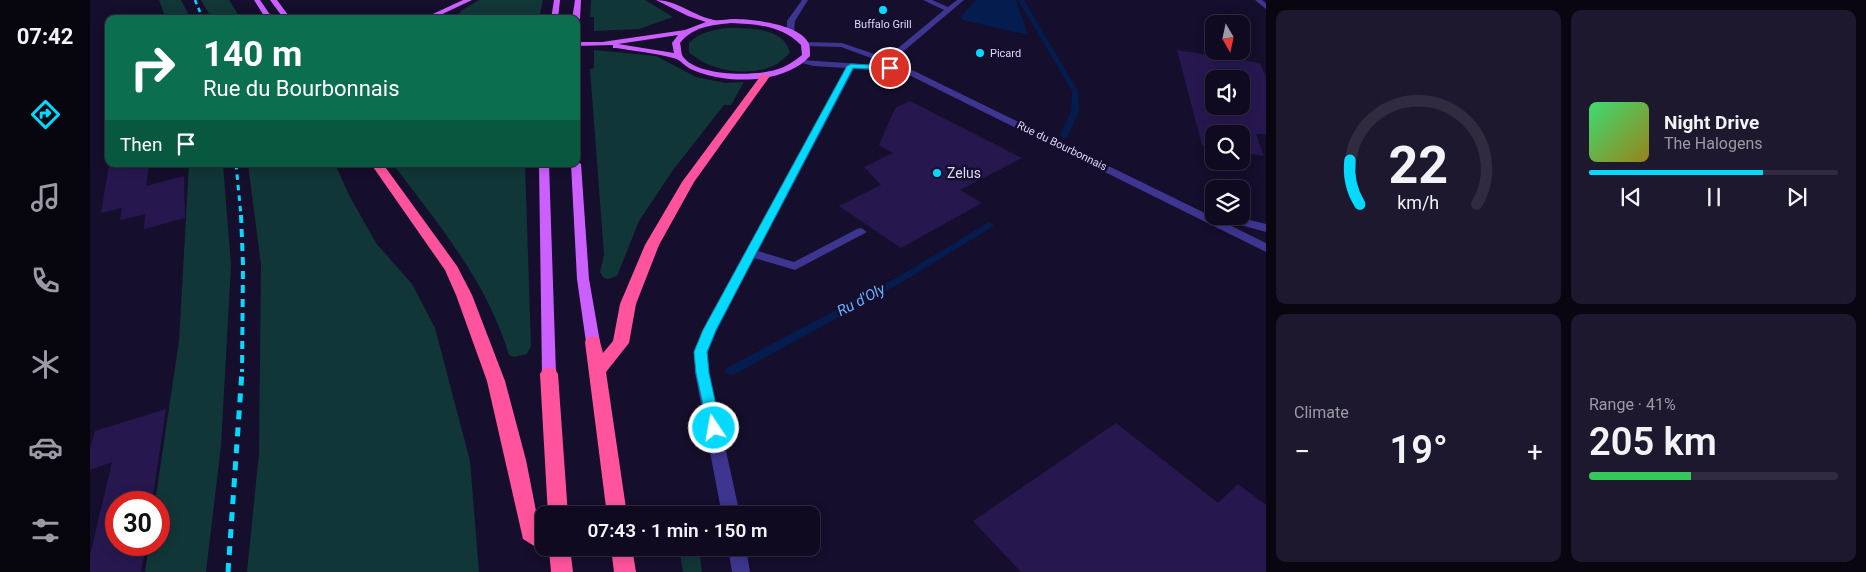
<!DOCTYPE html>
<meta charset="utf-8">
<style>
body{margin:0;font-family:Roboto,sans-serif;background:#1e182e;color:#f1f3f6;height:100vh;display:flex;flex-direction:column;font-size:19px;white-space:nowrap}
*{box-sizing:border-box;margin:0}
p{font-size:16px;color:#9c9aa5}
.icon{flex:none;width:28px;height:28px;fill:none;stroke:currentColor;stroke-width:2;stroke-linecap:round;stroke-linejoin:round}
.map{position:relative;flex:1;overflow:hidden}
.panel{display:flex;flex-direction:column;gap:10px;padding:10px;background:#090612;width:600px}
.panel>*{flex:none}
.guide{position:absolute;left:15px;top:15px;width:475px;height:152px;border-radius:10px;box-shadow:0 2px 12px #0003,0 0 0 1px #302b3f;background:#0b6e4f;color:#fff;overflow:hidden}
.needle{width:32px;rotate:171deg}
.buttons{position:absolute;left:1115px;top:15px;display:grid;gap:10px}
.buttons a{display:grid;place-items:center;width:45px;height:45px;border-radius:10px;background:#100a21;box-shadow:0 2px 12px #0003,0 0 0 1px #302b3f;font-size:25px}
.speed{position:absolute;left:15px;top:491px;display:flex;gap:10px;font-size:25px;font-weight:700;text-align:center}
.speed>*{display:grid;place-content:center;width:65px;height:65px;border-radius:50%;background:#100a21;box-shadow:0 2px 12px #0003,0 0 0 1px #302b3f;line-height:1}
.speed .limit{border:8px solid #d22;background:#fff;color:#111}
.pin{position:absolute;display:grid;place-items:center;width:42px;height:42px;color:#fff;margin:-21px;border:2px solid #fff;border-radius:50%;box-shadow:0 1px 5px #0007}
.me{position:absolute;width:55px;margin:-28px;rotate:348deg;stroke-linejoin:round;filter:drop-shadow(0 0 4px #0008)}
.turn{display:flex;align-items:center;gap:18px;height:105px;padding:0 15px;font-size:22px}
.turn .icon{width:65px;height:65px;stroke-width:2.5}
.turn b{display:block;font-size:35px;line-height:42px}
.then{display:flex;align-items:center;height:48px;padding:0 15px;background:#0003;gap:10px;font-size:19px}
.big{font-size:38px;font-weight:600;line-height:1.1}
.panel .widget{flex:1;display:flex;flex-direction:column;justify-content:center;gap:8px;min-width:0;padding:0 18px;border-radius:10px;background:#1e182e}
.panel .dial{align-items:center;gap:0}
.dial svg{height:130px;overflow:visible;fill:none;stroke:#302b3f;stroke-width:7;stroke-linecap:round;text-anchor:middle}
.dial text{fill:#f1f3f6;stroke:none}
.song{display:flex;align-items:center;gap:15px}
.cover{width:60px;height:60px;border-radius:8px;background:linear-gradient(135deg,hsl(140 70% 55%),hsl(50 70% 35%))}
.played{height:5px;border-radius:2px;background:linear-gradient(90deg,#05d9ff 70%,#302b3f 70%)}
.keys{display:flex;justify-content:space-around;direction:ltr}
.heat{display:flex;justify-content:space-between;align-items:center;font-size:28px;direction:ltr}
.charge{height:8px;border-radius:4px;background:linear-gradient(90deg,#34c759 41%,#302b3f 0)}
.panel .tiles{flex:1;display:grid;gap:10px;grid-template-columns:repeat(2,1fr)}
.trip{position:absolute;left:445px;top:506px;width:285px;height:50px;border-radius:10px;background:#100a21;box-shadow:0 2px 12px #0003,0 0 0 1px #302b3f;font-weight:600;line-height:50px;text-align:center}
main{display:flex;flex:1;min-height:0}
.menu{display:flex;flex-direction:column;width:90px;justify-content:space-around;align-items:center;background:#06040d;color:#9c9aa5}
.menu .icon{width:35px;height:35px}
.menu .selected{color:#05d9ff}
.menu b{font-size:22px;color:#f1f3f6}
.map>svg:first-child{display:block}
.green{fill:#113637}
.water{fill:#051c4e}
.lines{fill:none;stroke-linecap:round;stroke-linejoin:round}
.stream{fill:#051c4e;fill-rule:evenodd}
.building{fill:#26184f;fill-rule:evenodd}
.minor{fill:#3d358f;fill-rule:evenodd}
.major{fill:#cc60ff;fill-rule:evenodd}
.highway{fill:#ff549d;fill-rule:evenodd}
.rail-far3{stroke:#05d9ff;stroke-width:2.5;stroke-dasharray:4.5 4;stroke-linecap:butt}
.rail-far2{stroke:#05d9ff;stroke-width:3;stroke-dasharray:5.5 5;stroke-linecap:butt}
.rail-far1{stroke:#05d9ff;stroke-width:4;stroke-dasharray:8 6;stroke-linecap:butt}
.rail{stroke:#05d9ff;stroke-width:5;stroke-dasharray:9 8;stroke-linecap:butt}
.route{fill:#05d9ff;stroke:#038da6}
.poi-dot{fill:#05d9ff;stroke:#150e2c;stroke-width:2}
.labels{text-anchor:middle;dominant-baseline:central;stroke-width:5;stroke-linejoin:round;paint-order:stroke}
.far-poi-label{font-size:11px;fill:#dfd9ff;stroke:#150e2c}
.far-street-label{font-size:11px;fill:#dfd9ff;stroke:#150e2c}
.poi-label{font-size:14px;fill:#dfd9ff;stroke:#150e2c;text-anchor:start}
.water-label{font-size:15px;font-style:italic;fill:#67b1ff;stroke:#150e2c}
</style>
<main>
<nav class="menu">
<b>07:42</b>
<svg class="icon selected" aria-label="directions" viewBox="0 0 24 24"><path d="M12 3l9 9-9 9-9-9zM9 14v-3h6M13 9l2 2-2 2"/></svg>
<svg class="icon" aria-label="music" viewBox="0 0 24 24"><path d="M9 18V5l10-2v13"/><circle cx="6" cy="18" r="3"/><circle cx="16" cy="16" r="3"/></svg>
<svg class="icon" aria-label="phone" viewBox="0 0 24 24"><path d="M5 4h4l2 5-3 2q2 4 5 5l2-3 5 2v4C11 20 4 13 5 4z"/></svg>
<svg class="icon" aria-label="climate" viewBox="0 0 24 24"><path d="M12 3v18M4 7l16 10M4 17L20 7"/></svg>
<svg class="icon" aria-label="car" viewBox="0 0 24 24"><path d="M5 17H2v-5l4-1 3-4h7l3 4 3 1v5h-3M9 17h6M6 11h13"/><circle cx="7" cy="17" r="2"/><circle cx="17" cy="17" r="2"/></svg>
<svg class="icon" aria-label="filters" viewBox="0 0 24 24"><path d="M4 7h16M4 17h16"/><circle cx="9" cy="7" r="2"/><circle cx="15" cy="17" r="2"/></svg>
</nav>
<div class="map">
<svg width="1176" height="572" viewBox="0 0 1176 572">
<rect width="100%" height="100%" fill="#150e2c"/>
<path class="green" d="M69 0H91L101 19H76Z
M111 0H139L151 19H122Z
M389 0H453L449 19H364L371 11Z
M501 0H555L583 17 549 29 504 31V17H500Z
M637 28C658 28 693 27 700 52 680 81 622 75 599 52V43C610 32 622 30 637 28Z
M504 50 566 56 606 77 635 83 654 82 641 105H634L583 170 549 221 527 276 518 279 514 278 510 272 514 255 500 69 504 68Z
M99 164H133L141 265 131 446 116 572H55L59 545H69V502H65L89 341Z
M158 164H245L259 195 286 243 322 284 345 328 380 461 389 572H157L169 453 171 265Z
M303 164H435L441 346 437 354 424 357 419 355C397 281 348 224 303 164Z
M589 548H609L612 572H593Z"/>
<path class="water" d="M886 0H926L938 35 873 20 870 17Z"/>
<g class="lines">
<path class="stream" d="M928 0H934L988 91 989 111 977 138H974L970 136 981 111 982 91Z
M899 222 904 225 902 227 814 281 645 374 641 375 637 374 635 371 637 368 808 277Z"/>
</g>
<path class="building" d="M1087 50 1170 63 1176 77V134H1166L1174 156 1151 152V134H1124V147L1112 145ZM1124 79H1151V106H1124Z
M820 101 932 158 870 190 892 203 811 248 749 206 791 185 774 167 803 153 789 145 805 108Z
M19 164H59L56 186 94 176 95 218 54 229 55 214 30 220 32 208 11 213Z
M76 409 62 502H26V545H56L51 572H0V555L22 462 0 470V448L5 431Z
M1026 423 1128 503 1148 484 1176 505V572H931L883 521Z"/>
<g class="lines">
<path class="minor" d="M712 0H718L705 21 704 32 697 34V21Z
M833 0H842L858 7 867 0H874L802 61 808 64 804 66 818 68 1125 218 1123 216H1144L1176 224V232L1125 218 1176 243V252L813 72 764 69 668 251 704 262 767 229 771 228 777 232 705 270 664 258 627 330 618 352 619 373 650 515H632L605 373 604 352 613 330 756 68 724 66 707 62 711 60 803 66 751 47 715 46 711 44 715 42 752 43 796 58 854 10Z
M1165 0H1172L1176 3V9Z
M638 548H656L660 572H642Z"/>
<path class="major" d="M164 0H170L183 19H176Z
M180 0H187L201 19H194Z
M373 0H382L342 19H332Z
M464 0H470L468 19H461Z
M485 0H491L490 19 486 21V19H482Z
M566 0C586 0 604 16 624 20 630 21 637 19 643 19 662 19 711 24 719 44 720 47 720 53 720 56 697 82 645 84 614 74 608 72 601 70 596 66 592 63 589 59 583 58 565 53 545 51 526 48H523V45L486 46V42H512L595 30 616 22 598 16ZM641 23C667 24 692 26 711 45L712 55C703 62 696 67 685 70 664 76 604 77 592 55 591 52 591 46 590 43 602 27 622 25 641 23ZM588 35 582 43 584 53 528 44Z
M486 161 491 164 499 279 510 342 508 346H498L496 342 487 279 481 164H486Z
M449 164H459L466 374 464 378 459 380 454 378 452 374Z"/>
<path class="highway" d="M672 74 680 76 604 182 569 245 546 304 539 343 516 372 537 515H517L495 342 497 338 503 336 509 338 513 353 523 341 530 304 555 245 592 182Z
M281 164H293L367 266 382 295 415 381 436 460 449 526 454 529V548H480L483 572H461L459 550 454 552 433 539 397 381 366 295 355 270Z
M459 367 465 369 468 374 478 515H458L450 374 453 369Z
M521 548H542L546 572H524Z"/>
<path class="rail-far3" d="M105 0 113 19"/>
<path class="rail-far2" d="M146 164 151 216"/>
<path class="rail-far1" d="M151 215 153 265 152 372"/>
<path class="rail" d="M138 572 152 371"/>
</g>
<path class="route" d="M761 64 800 66 804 68 800 70 763 68 626 330 617 352 619 373 631 428 629 432H619L606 373 604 352 613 330 757 66Z"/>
<g class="poi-dot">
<circle cx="793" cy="10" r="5"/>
<circle cx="890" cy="53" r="5"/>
<circle cx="847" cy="173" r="5"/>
</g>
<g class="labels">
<g class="far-poi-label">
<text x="793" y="24">Buffalo Grill</text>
<text x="900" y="53" text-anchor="start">Picard</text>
</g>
<g class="far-street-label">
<text transform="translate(972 146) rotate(26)">Rue du Bourbonnais</text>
</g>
<g class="poi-label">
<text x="857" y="173">Zelus</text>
</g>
<g class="water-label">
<text transform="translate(771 300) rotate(-28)">Ru d'Oly</text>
</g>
</g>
</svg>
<div class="buttons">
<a><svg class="needle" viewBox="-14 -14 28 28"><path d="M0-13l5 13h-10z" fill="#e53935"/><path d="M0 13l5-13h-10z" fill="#9c9aa5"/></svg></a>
<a><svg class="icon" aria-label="sound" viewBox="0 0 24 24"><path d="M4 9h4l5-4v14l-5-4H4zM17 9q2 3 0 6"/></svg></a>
<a><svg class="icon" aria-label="search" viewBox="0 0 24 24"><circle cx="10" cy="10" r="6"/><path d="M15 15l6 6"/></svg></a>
<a><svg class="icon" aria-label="layers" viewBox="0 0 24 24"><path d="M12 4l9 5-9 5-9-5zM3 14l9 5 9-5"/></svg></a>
</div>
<div class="speed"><div class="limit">30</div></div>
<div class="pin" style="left:800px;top:68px;background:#d93025"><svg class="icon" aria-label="arrive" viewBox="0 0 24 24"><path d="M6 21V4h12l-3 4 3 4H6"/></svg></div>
<svg class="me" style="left:624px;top:428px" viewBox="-20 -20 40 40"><circle r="17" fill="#05d9ff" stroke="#fff" stroke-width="3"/><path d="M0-11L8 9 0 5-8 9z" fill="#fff"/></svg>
<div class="trip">07:43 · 1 min · 150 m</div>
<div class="guide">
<div class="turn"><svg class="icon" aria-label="right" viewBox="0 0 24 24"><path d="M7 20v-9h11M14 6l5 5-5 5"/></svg><div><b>140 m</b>Rue du Bourbonnais</div></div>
<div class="then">Then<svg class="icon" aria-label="arrive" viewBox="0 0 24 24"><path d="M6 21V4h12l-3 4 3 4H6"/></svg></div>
</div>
</div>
<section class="panel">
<div class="tiles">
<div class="widget dial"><svg viewBox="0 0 100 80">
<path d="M14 69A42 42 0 1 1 86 69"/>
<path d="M14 69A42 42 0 0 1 8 42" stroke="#05d9ff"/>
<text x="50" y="56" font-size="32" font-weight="700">22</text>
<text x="50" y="72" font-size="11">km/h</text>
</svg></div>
<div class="widget">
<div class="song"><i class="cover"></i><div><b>Night Drive</b><p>The Halogens</p></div></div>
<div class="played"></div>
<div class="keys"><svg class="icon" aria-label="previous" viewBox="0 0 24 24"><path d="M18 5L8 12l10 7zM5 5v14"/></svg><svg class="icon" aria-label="pause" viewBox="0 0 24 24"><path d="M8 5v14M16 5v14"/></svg><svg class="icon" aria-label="next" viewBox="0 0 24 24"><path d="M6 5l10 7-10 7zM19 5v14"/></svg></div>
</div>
<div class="widget"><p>Climate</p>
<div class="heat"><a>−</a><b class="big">19°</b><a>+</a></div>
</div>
<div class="widget"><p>Range · 41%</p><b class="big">205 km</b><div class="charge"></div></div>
</div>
</section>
</main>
